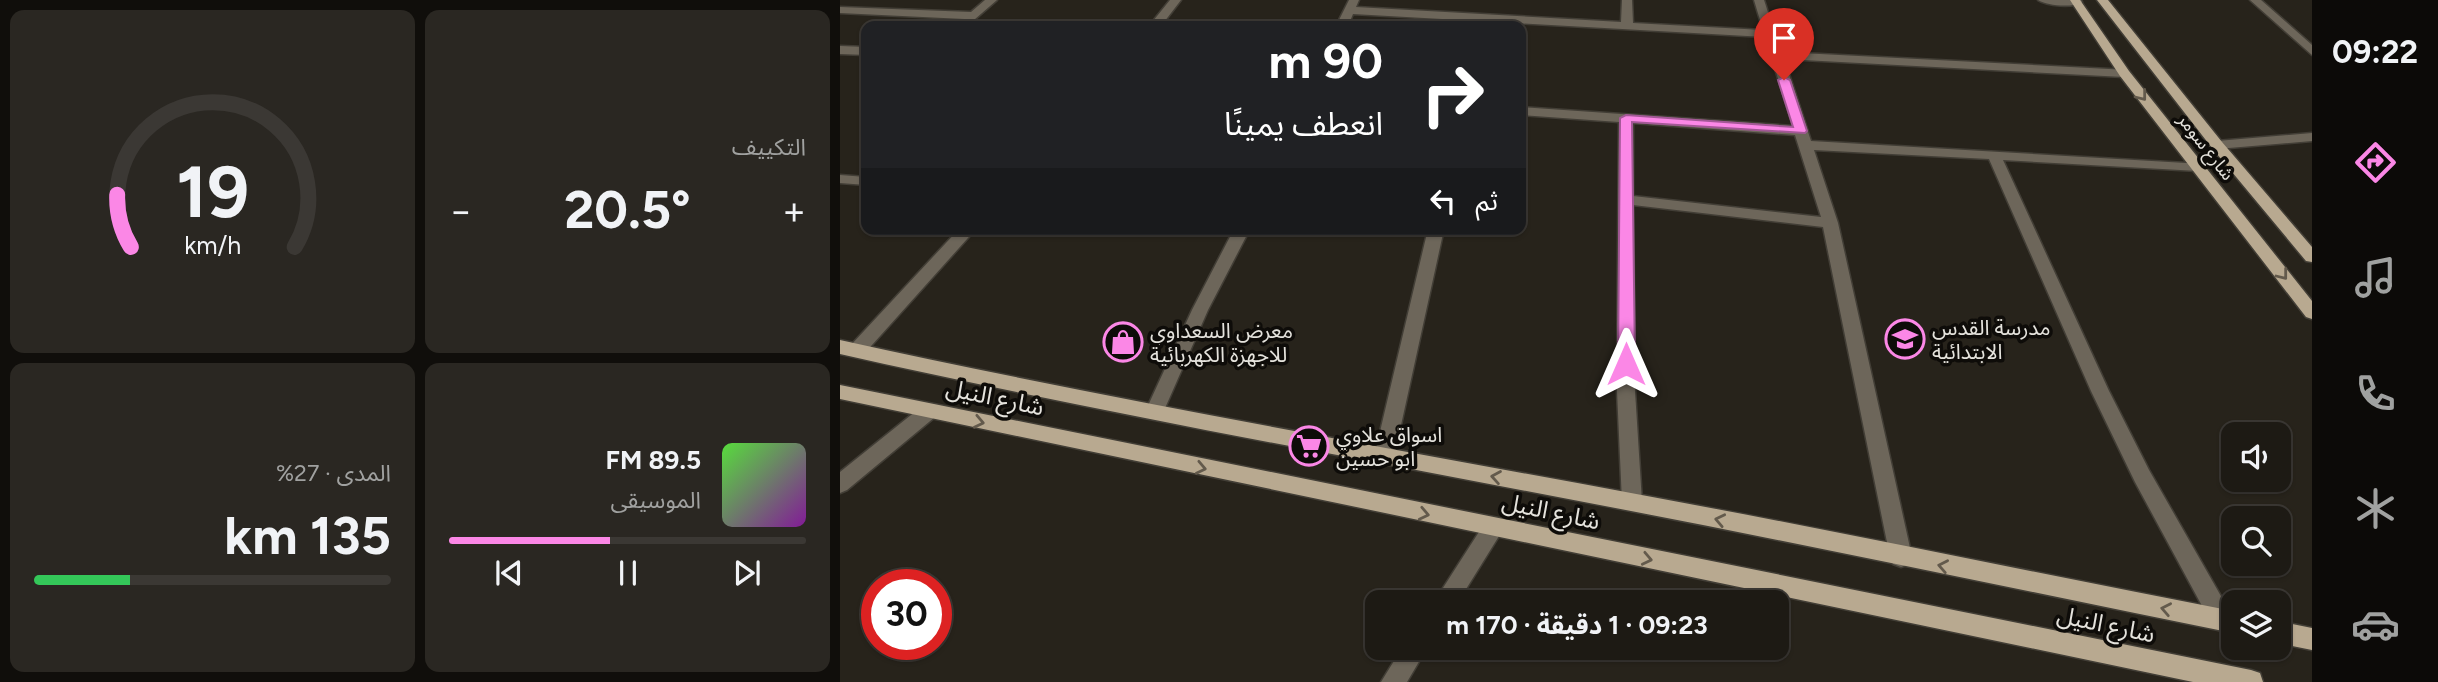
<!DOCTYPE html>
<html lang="ar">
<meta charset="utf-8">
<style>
body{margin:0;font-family:Figtree,"Noto Sans Arabic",sans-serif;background:#2a2722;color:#f1f3f6;direction:rtl;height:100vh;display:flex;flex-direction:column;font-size:26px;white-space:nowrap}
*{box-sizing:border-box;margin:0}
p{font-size:23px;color:#a0a1a0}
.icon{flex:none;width:38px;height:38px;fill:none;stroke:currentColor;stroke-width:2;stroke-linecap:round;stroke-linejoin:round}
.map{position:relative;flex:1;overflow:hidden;direction:ltr}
.sheet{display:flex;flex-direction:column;gap:10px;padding:10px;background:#100e0b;width:840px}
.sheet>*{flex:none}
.banner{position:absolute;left:21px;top:21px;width:665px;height:214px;border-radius:14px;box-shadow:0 2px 5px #0004,0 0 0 2px #3b3834;direction:rtl;background:#202124;color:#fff;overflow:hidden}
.tools{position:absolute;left:1381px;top:422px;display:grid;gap:14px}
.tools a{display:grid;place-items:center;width:70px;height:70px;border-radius:14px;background:#1d1a14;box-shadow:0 2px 5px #0004,0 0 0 2px #3b3834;font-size:35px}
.speed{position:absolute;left:21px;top:569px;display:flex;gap:14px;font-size:35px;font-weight:700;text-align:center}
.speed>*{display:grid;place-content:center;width:91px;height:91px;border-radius:50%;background:#1d1a14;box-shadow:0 2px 5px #0004,0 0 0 2px #3b3834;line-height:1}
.speed .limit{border:10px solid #d22;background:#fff;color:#111}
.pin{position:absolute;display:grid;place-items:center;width:60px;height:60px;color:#fff;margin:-72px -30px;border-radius:50% 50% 50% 0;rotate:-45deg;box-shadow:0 0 7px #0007}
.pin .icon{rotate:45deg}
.me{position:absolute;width:77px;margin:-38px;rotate:0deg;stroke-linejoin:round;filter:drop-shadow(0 0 5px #0008)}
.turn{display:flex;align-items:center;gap:24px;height:147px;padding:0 28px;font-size:32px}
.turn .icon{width:91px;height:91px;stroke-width:2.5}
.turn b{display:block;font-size:49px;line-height:60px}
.then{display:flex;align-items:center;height:66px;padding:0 28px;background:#0003;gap:14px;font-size:26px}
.big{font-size:52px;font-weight:700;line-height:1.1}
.sheet .widget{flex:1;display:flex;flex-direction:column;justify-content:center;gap:10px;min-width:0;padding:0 24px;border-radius:14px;background:#2a2722}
.sheet .dial{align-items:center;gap:0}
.dial svg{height:182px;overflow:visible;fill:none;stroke:#3b3834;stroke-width:7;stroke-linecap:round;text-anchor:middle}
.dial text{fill:#f1f3f6;stroke:none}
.song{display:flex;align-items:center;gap:21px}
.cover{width:84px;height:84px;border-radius:10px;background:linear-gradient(135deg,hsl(110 70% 55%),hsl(290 70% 35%))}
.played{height:7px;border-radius:4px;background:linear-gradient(90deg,#fb87e6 45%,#3b3834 45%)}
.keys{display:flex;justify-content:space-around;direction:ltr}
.heat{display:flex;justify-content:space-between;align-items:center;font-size:38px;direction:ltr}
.charge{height:10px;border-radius:5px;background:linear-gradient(90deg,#34c759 27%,#3b3834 0)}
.sheet .tiles{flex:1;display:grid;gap:10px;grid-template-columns:repeat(2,1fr)}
.trip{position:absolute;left:525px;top:590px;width:424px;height:70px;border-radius:14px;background:#1d1a14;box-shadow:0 2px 5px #0004,0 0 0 2px #3b3834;font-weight:700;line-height:70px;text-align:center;direction:rtl}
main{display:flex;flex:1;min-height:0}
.tabs{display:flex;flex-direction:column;width:126px;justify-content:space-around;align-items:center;background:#0c0a08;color:#a0a1a0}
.tabs .icon{width:49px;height:49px}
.tabs .selected{color:#fb87e6}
.tabs b{font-size:32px;color:#f1f3f6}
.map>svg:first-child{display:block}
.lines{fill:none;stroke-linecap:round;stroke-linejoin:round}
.minor-casing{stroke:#423e36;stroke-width:3}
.major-casing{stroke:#423e36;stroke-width:3}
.minor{fill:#6d665a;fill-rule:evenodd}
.major{fill:#b8a990;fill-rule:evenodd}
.oneway{stroke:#635a4c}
.route{fill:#fb87e6;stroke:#a35896;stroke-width:2}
.labels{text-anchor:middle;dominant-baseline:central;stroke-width:7;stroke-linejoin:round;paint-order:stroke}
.far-street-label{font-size:18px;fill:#e5e3dd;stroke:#0e0c09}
.poi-label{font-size:21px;fill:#e5e3dd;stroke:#0e0c09;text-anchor:start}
.near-street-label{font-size:24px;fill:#e5e3dd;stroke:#0e0c09}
</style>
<main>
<nav class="tabs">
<b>09:22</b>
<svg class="icon selected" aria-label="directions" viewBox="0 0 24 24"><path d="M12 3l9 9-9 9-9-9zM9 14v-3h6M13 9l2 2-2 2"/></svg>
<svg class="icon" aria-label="music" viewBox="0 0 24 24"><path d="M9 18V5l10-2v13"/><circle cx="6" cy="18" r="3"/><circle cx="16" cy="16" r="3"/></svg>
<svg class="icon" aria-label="phone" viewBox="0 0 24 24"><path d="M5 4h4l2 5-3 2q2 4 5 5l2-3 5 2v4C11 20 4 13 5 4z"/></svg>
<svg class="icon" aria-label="climate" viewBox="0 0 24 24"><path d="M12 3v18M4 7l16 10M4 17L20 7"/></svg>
<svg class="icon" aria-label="car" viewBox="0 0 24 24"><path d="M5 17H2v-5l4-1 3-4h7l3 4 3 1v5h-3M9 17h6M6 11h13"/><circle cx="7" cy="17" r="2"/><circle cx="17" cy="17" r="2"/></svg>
</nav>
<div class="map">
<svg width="1472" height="682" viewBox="0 0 1472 682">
<rect width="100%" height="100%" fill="#27231b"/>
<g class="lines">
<g class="minor-casing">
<path id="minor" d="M145 0H157L127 26 120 23 124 19 0 13V7L131 12Z
M330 0H341L321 26H309Z
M509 0H519L516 7 781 22 782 0H792L793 23 923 30 914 0H924L941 52 1288 70V76L1284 77 944 59 971 141 1363 164V170L1358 171 1163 160 1269 391 1309 470 1390 612 1393 619 1390 628 1382 631 1374 628 1295 482 1251 391 1149 159 974 150 998 223 1072 557 1069 564 1061 567 1053 564 1050 557 983 227 793 205 795 391 802 502 799 508 792 511 785 508 782 502 777 391 779 122 681 115V107L953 126 925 37 513 14 508 26H496ZM793 123 955 135 981 217 793 196Z
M1198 0H1241L1242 2C1233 8 1207 6 1198 0Z
M1410 0H1421L1472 45V55Z
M0 46 26 47V55L0 54Z
M1472 133V141L1377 149 1370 145 1377 141Z
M0 175 26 177V185L0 183Z
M119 229H136L23 355H11L8 350 11 345Z
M394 229H410L368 310 322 415 315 418 308 415 306 410 352 310Z
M588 229H604L554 457 551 463 544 465 537 463 534 457Z
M88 404 95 407 97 412 95 417 7 490 0 493V472L81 407Z
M653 519 660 521 664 528 618 602H594L646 521Z
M562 648H587L567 682H541Z"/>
</g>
<g class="major-casing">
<path id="major" d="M1230 0H1240L1289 71 1472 301V319L1466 317 1280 76Z
M1257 0H1268L1382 142 1472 247V262L1466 261 1372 148Z
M0 340C263 398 527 444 791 493 992 530 1192 572 1393 611V633C1192 592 992 550 791 511 527 460 262 413 0 354Z
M0 385 1411 670 1420 673 1423 682H1353L0 399Z
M1438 621 1472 628V650L1438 643Z"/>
</g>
<use href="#minor" class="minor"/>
<use href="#major" class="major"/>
</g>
<defs><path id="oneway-chevron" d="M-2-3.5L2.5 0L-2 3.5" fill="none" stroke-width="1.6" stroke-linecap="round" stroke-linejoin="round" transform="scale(1.75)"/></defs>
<g class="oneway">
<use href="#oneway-chevron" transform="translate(1302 96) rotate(52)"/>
<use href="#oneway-chevron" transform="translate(1443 275) rotate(52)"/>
<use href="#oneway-chevron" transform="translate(139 422) rotate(12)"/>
<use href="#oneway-chevron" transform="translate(361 468) rotate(12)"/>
<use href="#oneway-chevron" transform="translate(656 477) rotate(-170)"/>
<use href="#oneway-chevron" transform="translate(584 514) rotate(12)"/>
<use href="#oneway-chevron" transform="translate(880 520) rotate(-168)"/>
<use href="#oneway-chevron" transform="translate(807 559) rotate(12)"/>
<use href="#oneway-chevron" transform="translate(1103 566) rotate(-169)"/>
<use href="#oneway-chevron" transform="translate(1326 609) rotate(-169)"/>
</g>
<path class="route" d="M944 77 950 80 967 131 965 133 792 122 795 364 786 370 781 368 778 364 780 118 786 115 953 127 938 80Z"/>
<defs>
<g id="school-ring" transform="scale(2.0125)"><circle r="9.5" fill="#0e0c09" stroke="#fb87e6" stroke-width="1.5"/><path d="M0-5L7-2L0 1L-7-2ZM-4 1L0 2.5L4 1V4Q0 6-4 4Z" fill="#fb87e6"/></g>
<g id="shop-ring" transform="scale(2.0125)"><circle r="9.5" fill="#0e0c09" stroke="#fb87e6" stroke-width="1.5"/><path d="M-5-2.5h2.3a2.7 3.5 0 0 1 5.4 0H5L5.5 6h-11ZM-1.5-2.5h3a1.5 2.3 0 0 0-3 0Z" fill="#fb87e6"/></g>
<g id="supermarket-ring" transform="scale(2.0125)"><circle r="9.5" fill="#0e0c09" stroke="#fb87e6" stroke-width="1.5"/><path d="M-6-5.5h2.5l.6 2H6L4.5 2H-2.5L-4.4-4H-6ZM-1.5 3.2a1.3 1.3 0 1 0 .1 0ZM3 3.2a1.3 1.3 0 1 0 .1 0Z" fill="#fb87e6"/></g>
</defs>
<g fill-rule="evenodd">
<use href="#school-ring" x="1065" y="339"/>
<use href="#shop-ring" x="283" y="342"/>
<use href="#supermarket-ring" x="469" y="446"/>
</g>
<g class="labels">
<g class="far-street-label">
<text transform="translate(1366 147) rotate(52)">شارع سومر</text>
</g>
<g class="poi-label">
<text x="1092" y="327">مدرسة القدس<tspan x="1092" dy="24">الابتدائية</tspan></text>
<text x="310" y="330">معرض السعداوي<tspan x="310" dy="24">للاجهزة الكهربائية</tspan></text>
<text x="496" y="434">اسواق علاوي<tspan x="496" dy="24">ابو حسين</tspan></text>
</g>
<g class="near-street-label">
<text transform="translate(155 397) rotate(12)">شارع النيل</text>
<text transform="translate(711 511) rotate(12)">شارع النيل</text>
<text transform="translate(1266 624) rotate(12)">شارع النيل</text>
</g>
</g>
</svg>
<div class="tools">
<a><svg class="icon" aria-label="sound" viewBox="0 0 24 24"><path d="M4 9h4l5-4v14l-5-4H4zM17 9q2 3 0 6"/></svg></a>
<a><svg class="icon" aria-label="search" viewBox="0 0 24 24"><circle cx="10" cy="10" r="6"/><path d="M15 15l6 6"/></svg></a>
<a><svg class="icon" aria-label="layers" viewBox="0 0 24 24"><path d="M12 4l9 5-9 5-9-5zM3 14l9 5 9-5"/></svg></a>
</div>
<div class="speed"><div class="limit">30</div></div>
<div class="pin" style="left:944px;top:80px;background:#d93025"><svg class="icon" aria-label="arrive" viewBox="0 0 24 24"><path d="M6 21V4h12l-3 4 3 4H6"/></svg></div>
<svg class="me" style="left:786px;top:364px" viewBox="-20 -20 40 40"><path d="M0-17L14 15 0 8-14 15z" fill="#fb87e6" stroke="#fff" stroke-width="4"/></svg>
<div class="trip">09:23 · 1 دقيقة · 170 m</div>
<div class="banner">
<div class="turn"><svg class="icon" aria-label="right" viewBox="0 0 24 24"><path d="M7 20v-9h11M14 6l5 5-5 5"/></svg><div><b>90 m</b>انعطف يمينًا</div></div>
<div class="then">ثم<svg class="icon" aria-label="left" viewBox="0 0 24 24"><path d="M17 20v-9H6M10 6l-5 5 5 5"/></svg></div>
</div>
</div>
<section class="sheet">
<div class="tiles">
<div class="widget"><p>التكييف</p>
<div class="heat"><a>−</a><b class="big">20.5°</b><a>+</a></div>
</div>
<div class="widget dial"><svg viewBox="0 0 100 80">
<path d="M14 69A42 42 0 1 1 86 69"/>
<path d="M14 69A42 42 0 0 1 8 46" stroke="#fb87e6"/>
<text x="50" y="56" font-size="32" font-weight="700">19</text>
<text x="50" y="72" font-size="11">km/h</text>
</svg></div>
<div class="widget">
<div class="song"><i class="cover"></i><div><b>89.5 FM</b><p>الموسيقى</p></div></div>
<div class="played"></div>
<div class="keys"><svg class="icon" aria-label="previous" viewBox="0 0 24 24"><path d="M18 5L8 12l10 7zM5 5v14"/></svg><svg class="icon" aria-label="pause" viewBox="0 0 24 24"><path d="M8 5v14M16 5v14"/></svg><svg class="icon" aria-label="next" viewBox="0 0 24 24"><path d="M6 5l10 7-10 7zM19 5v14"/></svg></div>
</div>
<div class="widget"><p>المدى · 27%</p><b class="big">135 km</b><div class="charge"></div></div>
</div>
</section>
</main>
